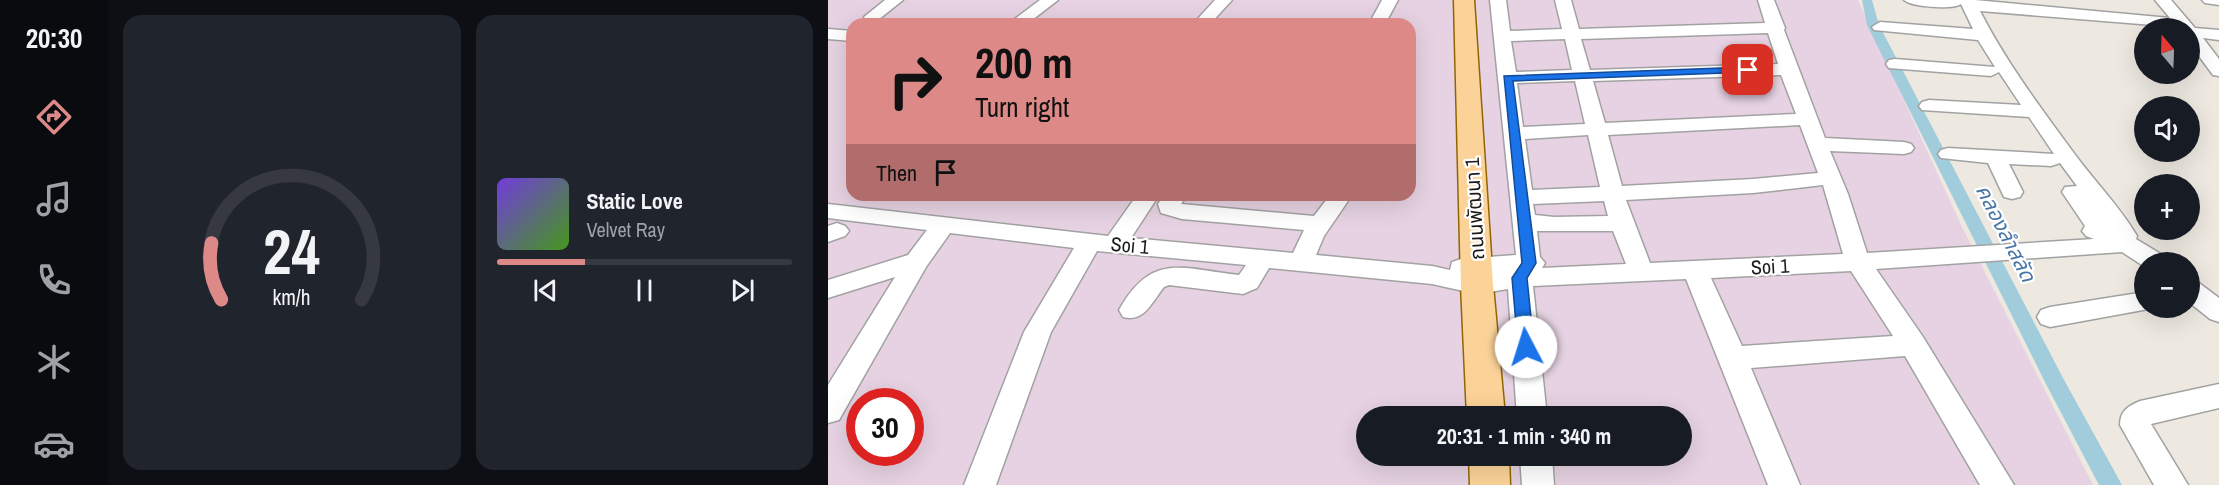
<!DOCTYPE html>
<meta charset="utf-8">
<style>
body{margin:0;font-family:"Archivo Narrow","Noto Sans Thai",sans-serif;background:#20242c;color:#f1f3f6;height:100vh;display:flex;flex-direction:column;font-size:22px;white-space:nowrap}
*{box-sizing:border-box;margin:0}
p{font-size:20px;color:#9ea1a6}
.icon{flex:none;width:33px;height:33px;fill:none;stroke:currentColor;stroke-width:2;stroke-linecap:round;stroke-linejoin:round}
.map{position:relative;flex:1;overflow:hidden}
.side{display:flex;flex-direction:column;gap:15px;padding:15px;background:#0d0f14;width:720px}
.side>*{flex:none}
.top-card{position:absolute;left:18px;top:18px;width:570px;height:183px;border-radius:18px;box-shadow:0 6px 24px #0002;background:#dd8988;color:#111;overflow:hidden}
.needle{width:39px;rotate:341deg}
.controls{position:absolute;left:1306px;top:18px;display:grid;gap:12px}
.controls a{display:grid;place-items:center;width:66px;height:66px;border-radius:50%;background:#171b24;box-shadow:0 6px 24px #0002;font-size:30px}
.speed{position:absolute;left:18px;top:388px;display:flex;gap:12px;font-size:30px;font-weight:700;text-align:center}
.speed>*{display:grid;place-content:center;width:78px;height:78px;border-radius:50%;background:#171b24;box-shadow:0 6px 24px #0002;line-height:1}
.speed .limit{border:9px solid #d22;background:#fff;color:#111}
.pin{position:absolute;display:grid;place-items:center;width:51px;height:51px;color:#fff;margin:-26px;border-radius:12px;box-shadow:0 3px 9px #0006}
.me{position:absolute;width:66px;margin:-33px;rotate:355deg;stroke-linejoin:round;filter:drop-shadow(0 0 4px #0008)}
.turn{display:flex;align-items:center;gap:21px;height:126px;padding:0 30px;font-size:27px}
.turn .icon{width:78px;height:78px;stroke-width:2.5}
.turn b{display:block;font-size:42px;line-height:51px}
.then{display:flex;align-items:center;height:57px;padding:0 30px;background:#0003;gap:12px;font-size:22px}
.side .card{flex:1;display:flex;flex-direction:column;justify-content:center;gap:9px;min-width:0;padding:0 21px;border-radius:18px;background:#20242c}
.side .dial{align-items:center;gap:0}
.dial svg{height:156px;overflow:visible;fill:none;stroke:#363941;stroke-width:7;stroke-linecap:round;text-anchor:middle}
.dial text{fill:#f1f3f6;stroke:none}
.song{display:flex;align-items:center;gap:18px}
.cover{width:72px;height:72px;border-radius:9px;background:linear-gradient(135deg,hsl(260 70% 55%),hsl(100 70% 35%))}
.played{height:6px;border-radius:3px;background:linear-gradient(90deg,#dd8988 30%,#363941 30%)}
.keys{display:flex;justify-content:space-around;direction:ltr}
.side .tiles{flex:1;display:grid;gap:15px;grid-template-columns:repeat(2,1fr)}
.trip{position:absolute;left:528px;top:406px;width:336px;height:60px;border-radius:30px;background:#171b24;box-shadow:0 6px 24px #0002;font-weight:700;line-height:60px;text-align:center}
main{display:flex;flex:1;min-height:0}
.dock{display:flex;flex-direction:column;width:108px;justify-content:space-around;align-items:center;background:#090b0e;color:#9ea1a6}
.dock .icon{width:42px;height:42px}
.dock .on{color:#dd8988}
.dock b{font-size:27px;color:#f1f3f6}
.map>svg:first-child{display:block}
.industrial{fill:#e6d2e2;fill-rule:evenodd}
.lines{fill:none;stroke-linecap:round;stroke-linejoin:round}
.canal{fill:#a1ccdb;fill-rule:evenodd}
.minor-casing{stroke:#a2a2a2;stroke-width:3}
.major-casing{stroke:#916601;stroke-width:3}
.minor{fill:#fff;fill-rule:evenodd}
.major{fill:#fbd398;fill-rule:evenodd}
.route{fill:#1a73e8;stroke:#114b97;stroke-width:1.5}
.labels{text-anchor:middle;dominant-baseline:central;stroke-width:4.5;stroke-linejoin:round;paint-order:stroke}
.street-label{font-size:20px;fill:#1b1b1b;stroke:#fff}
.water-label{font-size:21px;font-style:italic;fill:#4976a9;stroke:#fff}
</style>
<main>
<nav class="dock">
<b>20:30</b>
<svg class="icon on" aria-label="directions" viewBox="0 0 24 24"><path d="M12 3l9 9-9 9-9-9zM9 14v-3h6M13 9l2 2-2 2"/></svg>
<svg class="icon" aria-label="music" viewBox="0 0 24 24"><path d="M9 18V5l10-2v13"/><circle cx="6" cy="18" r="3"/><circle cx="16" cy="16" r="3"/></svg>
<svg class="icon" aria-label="phone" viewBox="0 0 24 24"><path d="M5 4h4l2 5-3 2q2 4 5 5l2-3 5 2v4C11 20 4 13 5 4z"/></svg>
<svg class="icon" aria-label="climate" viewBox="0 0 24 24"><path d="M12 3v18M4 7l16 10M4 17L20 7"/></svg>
<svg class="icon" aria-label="car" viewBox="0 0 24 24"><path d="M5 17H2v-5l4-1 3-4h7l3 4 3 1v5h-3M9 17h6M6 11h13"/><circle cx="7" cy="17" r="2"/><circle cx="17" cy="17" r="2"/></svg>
</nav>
<section class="side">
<div class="tiles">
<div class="card dial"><svg viewBox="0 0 100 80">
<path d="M14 69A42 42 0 1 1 86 69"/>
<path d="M14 69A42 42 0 0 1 9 40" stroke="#dd8988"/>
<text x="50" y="56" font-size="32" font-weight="700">24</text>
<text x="50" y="72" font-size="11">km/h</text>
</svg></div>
<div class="card">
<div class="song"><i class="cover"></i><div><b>Static Love</b><p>Velvet Ray</p></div></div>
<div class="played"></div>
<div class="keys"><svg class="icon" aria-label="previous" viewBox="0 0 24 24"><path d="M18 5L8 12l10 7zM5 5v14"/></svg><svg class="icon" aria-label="pause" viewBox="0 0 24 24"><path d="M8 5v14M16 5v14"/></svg><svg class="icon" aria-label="next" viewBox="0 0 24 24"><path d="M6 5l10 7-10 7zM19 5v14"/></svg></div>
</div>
</div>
</section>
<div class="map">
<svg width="1391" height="485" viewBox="0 0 1391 485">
<rect width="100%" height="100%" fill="#ede9e1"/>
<path class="industrial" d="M0 0H1030L1134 227 1265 485H0ZM24 24H582V195H24ZM32 402H82V453H32ZM538 417H854V456H538Z"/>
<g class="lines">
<path class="canal" d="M1034 0H1044L1051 25 1235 378 1294 485H1271L1218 384 1039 25Z"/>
<g class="minor-casing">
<path id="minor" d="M57 0H75L50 20H38L36 17Z
M212 0H230L199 24H180Z
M387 0H404L382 24H365Z
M554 0H570L557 24H541Z
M662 0H678L682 31 734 29 727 0H743L751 29 937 23 930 0H946L957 28 956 30 997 138 1076 142 1083 144 1086 148 1083 152 1076 154 1002 151 1020 194 1039 253 1266 239 1258 236 1254 231 1257 226 1234 192 1237 187 1249 186 1232 163 1223 166 1181 164 1195 192 1192 197 1184 199 1176 197 1160 163 1113 158 1110 154 1113 150 1120 148 1226 154 1201 117 1094 110 1091 106 1094 102 1101 100 1193 105 1171 72 1163 76 1061 68 1058 64 1061 60 1067 59 1167 67 1150 40 1046 30 1044 27 1052 22 1145 29 1133 4C1125 10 1083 7 1076 0H1147L1342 18 1327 0H1343L1367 28 1391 30V40L1375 38 1391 59V76L1385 75 1362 44V28L1152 11C1178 62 1214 110 1248 156 1268 183 1292 207 1309 236L1308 239 1336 256 1339 262H1317V267L1294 252 1048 269 1095 337 1186 485H1152L1077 356 923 368 972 485H940L858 279 705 286 719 417H689L680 289 649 294 604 284 441 268 429 288 415 294 341 285 336 287C324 302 316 323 295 317L291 310C324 251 355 269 411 275L418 265 269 251 223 332 168 485H136L196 332 246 248 122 233 98 267 11 420 0 423V385L67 277 0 298V280L80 255 99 230 0 218V204L280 236 309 195H331L303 238 465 253 476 230 354 219 333 213 330 204 336 195H359L353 204 486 216 502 195H524L496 236 488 255 604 266 622 270 624 262 633 259 688 255ZM940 33 950 64 762 70 753 39ZM737 39 744 70 688 72 683 41ZM953 75 968 114 777 123 765 81ZM747 81 757 124 695 127 689 83ZM972 125 990 173 925 179 794 186 780 135ZM760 135 772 187 704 190 697 139ZM995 185 1015 254 822 263 798 200 925 193ZM776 201 780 216 726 217 707 215 705 204ZM709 231H785L798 264 714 268 717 263 712 257ZM1023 271 1065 336 914 346 883 278Z
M1374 0H1391V5L1377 3Z
M0 29 24 31V41L0 39Z
M9 223 17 226 21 231 17 236 0 242V226Z
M1362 280 1371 283 1391 298V322L1382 319 1362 303Z
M1317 292V308H1326L1222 327 1213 324 1209 317 1213 310 1222 307Z
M1391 384V408L1323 424 1360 485H1326L1292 425C1292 411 1300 406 1312 401Z
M692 456H724L726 485H694Z"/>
</g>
<g class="major-casing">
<path id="major" d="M626 0H646L665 285 677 417H639L633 285Z
M641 456H681L682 485H642Z"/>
</g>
<use href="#minor" class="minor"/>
<use href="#major" class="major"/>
</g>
<path class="route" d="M920 67 925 70 923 72 685 81 708 263 699 278 706 347 704 352H692L690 347 684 278 694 263 676 76Z"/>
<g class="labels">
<g class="street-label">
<text transform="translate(646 209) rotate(-93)">ถนนพัฒนา 1</text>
<text transform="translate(302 245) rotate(5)">Soi 1</text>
<text transform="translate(942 266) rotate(-3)">Soi 1</text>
</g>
<g class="water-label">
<text transform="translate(1178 233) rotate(63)">คลองลำสลัด</text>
</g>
</g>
</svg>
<div class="controls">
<a><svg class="needle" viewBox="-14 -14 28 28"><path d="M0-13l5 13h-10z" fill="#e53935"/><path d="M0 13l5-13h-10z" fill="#9ea1a6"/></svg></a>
<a><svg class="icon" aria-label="sound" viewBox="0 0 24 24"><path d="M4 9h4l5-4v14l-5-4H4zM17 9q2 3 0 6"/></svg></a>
<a>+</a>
<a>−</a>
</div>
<div class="speed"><div class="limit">30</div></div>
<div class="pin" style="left:920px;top:70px;background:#d93025"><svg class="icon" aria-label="arrive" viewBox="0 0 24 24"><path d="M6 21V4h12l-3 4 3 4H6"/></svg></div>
<svg class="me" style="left:698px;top:347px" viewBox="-20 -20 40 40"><circle r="19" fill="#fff"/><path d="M0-13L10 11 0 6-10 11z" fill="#1a73e8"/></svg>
<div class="trip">20:31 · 1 min · 340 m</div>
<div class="top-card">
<div class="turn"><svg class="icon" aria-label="right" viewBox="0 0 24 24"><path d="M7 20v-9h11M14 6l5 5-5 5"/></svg><div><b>200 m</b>Turn right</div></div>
<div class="then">Then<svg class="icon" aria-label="arrive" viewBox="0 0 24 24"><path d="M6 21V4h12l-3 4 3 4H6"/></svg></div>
</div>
</div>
</main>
